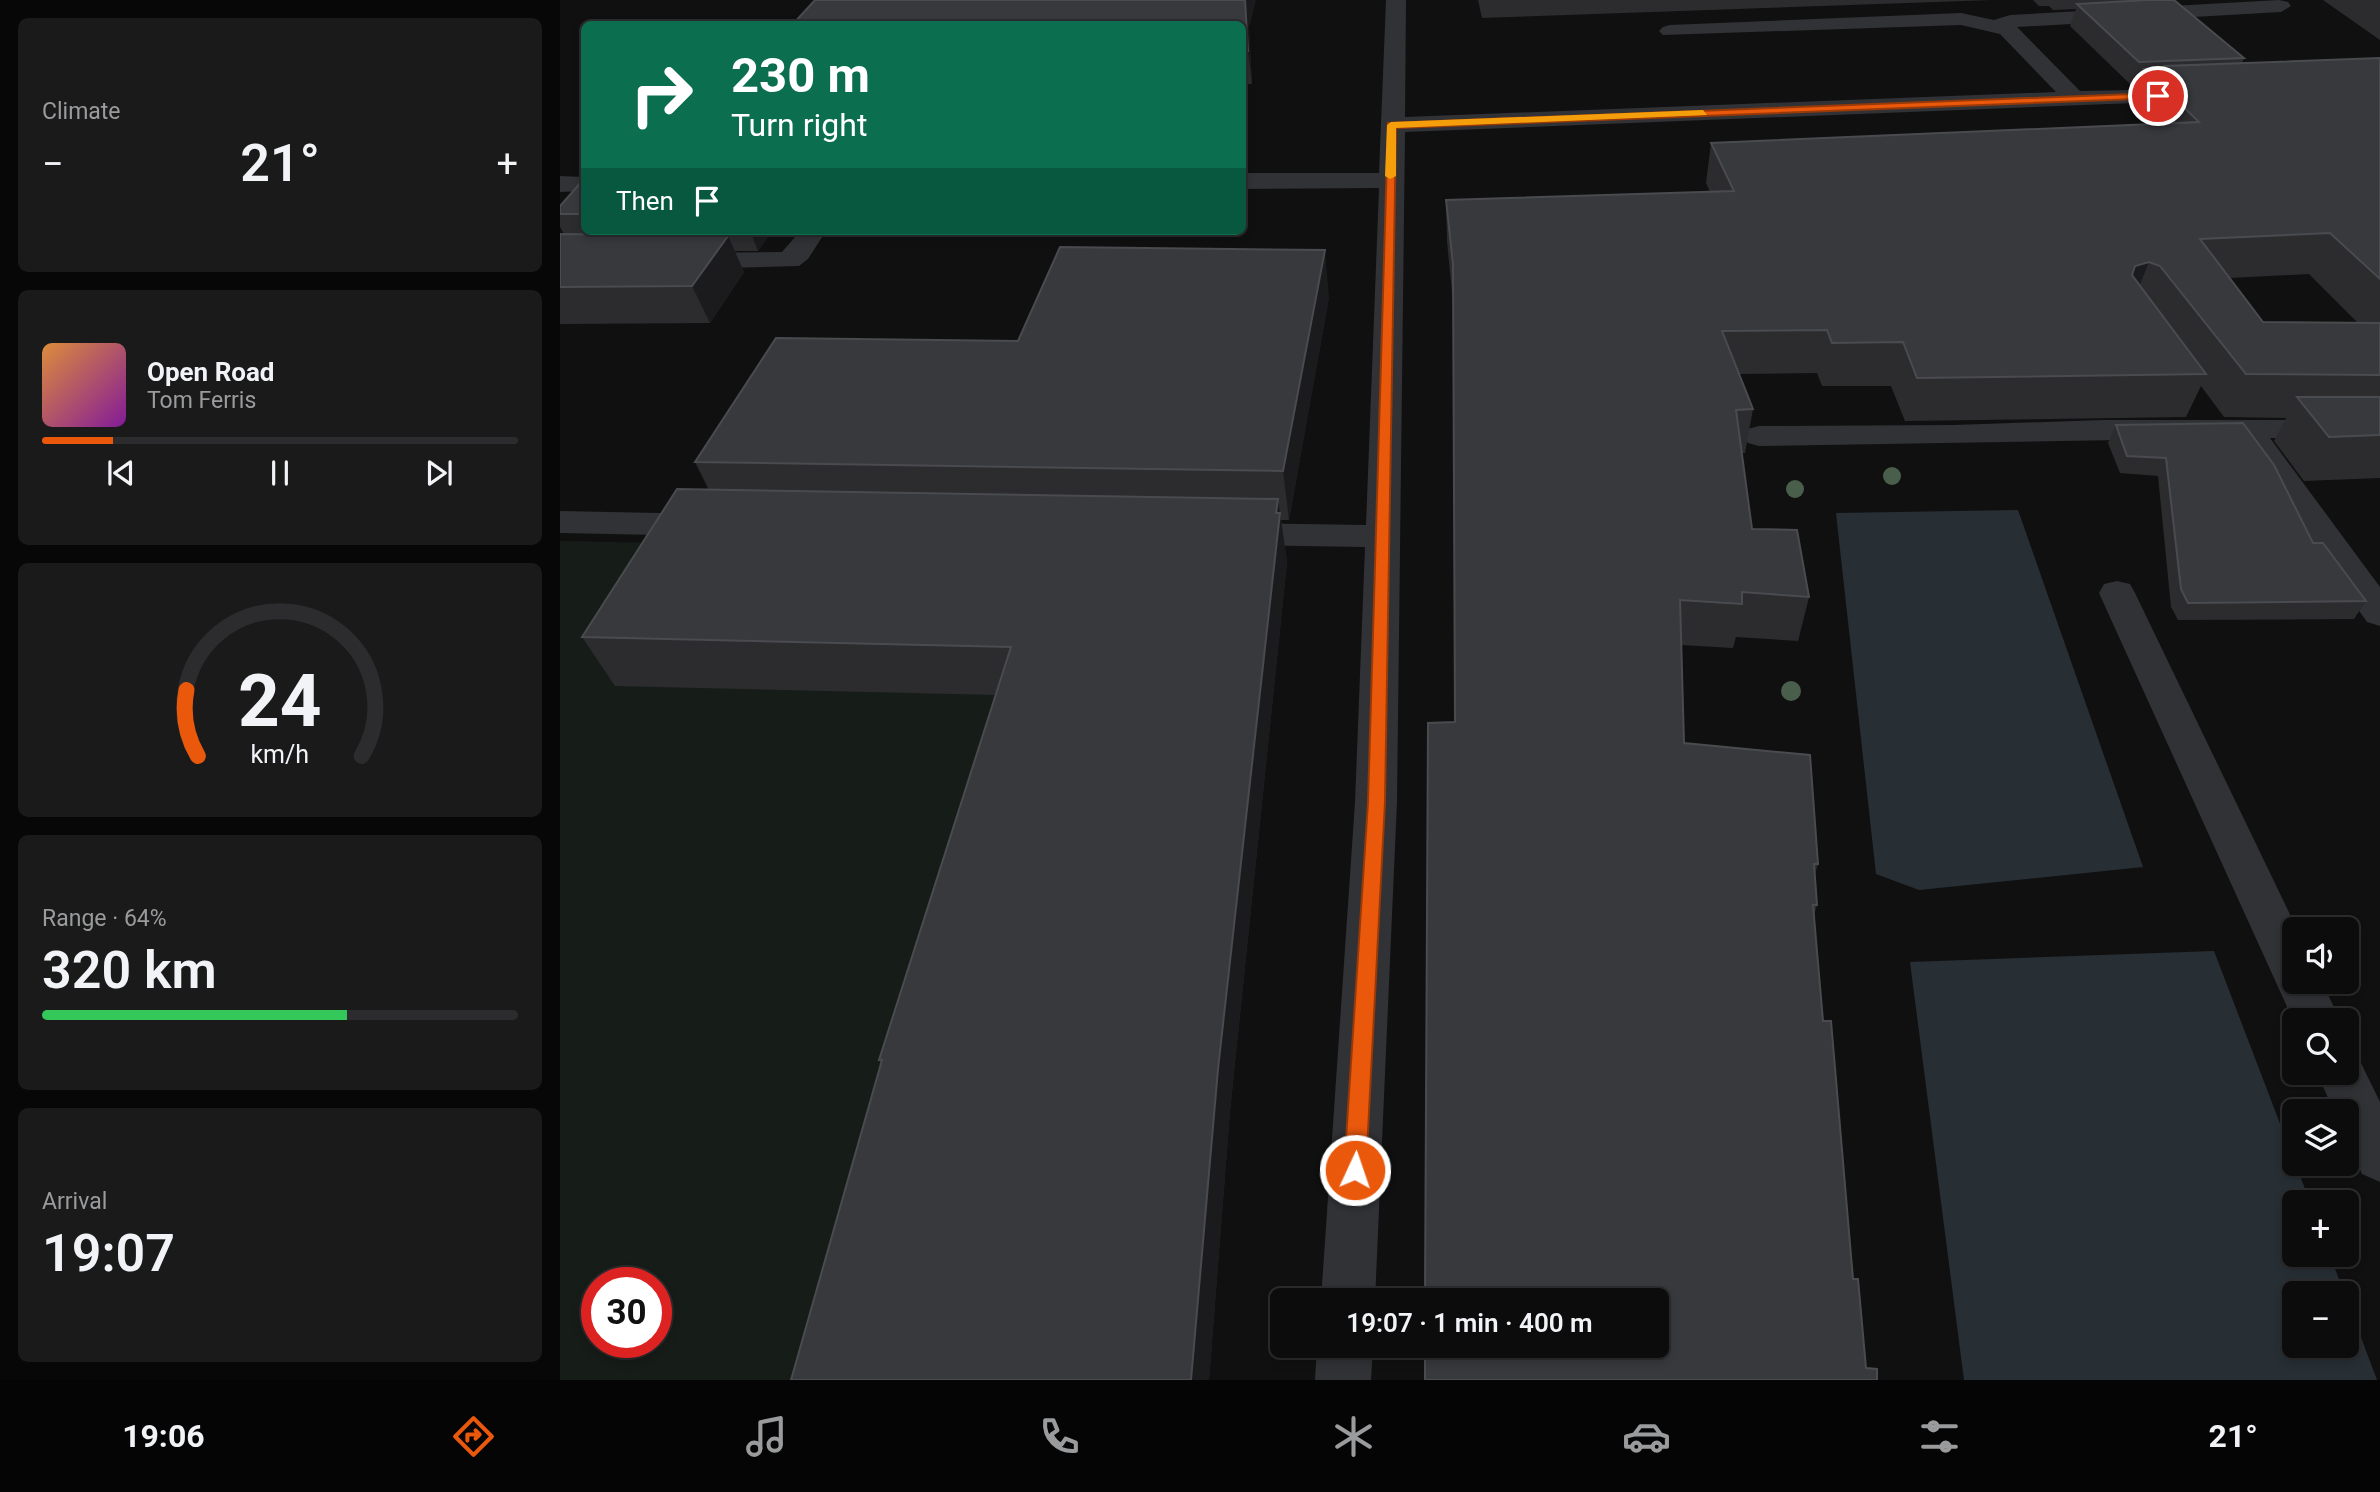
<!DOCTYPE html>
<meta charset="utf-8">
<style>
body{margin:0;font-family:Roboto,sans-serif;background:#1a1a1b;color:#f1f3f6;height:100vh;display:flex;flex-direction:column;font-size:26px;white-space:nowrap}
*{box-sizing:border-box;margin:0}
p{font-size:23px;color:#9a9b9d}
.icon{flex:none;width:38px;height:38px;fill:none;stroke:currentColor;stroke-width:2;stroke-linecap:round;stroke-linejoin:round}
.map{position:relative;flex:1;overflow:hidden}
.sheet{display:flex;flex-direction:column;gap:18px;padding:18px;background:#070707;width:560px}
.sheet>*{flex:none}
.guide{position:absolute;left:21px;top:21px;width:665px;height:214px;border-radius:10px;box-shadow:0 4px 10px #0003,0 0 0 2px #2c2c2e;background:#0b6e4f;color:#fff;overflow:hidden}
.fabs{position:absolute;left:1722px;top:917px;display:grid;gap:14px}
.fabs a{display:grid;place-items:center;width:77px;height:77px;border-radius:10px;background:#0c0c0d;box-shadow:0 4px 10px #0003,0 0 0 2px #2c2c2e;font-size:35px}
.speed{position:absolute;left:21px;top:1267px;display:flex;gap:14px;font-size:35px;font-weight:700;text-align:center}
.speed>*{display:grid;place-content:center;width:91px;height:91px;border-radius:50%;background:#0c0c0d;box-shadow:0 4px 10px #0003,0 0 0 2px #2c2c2e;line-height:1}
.speed .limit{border:10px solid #d22;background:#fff;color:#111}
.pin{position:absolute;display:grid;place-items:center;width:60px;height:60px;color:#fff;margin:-30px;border:4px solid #fff;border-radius:50%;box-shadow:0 2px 7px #0007}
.me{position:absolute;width:77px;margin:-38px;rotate:3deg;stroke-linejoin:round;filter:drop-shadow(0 0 5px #0008)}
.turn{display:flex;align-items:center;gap:24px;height:147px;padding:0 35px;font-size:32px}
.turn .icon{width:91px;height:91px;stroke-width:2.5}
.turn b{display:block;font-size:49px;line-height:60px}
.then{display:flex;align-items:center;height:66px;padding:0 35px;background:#0003;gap:14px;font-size:26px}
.big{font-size:52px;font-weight:600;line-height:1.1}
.sheet .card{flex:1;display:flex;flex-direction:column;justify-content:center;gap:10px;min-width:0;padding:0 24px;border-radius:10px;background:#1a1a1b}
.sheet .dial{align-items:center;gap:0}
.dial svg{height:182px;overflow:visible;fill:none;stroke:#2c2c2e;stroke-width:7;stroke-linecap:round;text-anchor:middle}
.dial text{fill:#f1f3f6;stroke:none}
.song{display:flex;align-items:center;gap:21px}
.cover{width:84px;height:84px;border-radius:10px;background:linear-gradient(135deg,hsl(30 70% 55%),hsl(290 70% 35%))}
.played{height:7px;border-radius:4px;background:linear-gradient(90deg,#ea580c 15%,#2c2c2e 15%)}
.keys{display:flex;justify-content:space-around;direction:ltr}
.heat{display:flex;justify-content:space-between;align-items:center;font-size:38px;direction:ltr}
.charge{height:10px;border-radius:5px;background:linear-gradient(90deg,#34c759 64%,#2c2c2e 0)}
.trip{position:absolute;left:710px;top:1288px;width:399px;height:70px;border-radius:10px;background:#0c0c0d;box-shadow:0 4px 10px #0003,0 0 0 2px #2c2c2e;font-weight:600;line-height:70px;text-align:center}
.menu{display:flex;height:112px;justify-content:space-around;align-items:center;background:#050505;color:#9a9b9d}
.menu .icon{width:49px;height:49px}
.menu .selected{color:#ea580c}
.menu b{font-size:32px;color:#f1f3f6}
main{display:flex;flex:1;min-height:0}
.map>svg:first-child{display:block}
.green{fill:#161c17;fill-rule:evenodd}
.water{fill:#272f35}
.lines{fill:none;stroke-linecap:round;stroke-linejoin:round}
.minor{fill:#313236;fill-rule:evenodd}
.tree{fill:#495e4b}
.wall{fill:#2c2c2f;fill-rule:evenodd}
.shaded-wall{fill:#1b1b1d}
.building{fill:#38393d;stroke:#494b4f;stroke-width:2}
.route{fill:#ea580c;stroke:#983908;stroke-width:2}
.slow{fill:#f59e0b}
</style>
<main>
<section class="sheet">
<div class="card"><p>Climate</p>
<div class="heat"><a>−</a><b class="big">21°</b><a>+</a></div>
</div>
<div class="card">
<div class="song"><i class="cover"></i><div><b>Open Road</b><p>Tom Ferris</p></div></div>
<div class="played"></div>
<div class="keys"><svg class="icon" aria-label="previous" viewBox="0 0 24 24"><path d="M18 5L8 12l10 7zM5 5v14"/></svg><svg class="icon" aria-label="pause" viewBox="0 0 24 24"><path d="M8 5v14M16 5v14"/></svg><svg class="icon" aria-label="next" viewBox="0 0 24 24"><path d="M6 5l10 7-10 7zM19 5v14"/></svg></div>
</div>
<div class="card dial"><svg viewBox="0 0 100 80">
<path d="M14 69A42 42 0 1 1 86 69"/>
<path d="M14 69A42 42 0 0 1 9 40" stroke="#ea580c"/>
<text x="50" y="56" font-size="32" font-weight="700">24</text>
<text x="50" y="72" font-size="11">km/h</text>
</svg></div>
<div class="card"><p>Range · 64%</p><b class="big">320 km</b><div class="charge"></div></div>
<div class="card"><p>Arrival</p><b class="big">19:07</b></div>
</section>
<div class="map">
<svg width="1820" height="1380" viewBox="0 0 1820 1380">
<rect width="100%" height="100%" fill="#101011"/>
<path class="green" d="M0 541 151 544 486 683 251 1380H0ZM37 1283H96V1342H37Z"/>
<path class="water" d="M1458 510 1583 867 1359 890 1316 874 1276 513Z
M1654 951 1750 1202H1734V1255H1770L1784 1293H1734V1346H1787V1300L1817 1380H1404L1350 962Z"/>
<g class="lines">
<path class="minor" d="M826 0H846L845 117 1496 92 1440 34 1401 25 1103 35 1099 31 1103 27 1110 25 1401 13 1434 20 1450 15 1719 0 1728 2 1731 6 1721 12 1457 27 1520 91 1634 89 1637 94 1634 99 1626 101 845 132 837 802 815 1300H761L795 802 805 547 670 545 658 542 653 534 658 526 670 523 806 525 819 188 682 189V173H819Z
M0 176 24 177V191L0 192Z
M240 231H266L248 259 239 266 126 269 116 267 112 261 116 255 126 253 222 252Z
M1543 420H1820V438H1710L1820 587V626L1807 622 1677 438 1199 446 1188 443 1183 436 1188 429 1199 426 1394 425Z
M0 511 148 514 160 517 165 525 160 533 148 536 0 533Z
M1557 581 1570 584 1575 593 1737 929 1734 982H1762L1780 1020 1734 1022 1539 593 1544 584Z
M1787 1053 1798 1057 1820 1102V1182L1802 1174 1787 1140V1111H1774L1757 1073H1787Z
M757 1346H813L811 1380H755Z"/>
</g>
<g class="tree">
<circle cx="1332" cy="476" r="9"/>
<circle cx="1235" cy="489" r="9"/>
<circle cx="1231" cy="691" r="10"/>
</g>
<path class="wall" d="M918 0H1432L922 18Z
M1473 0H1614L1684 58 1682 63 1820 58V478L1744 481 1714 441 1726 418 1664 417 1641 386 1626 417 1345 421 1331 386H1262L1257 373 1179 374 1193 409 1185 453H1182L1192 529 1249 597 1238 641 1176 637 1173 648 1121 645 1124 743 1258 864 1255 874 1257 905 1254 915 865 1380 895 722 893 303 887 241 886 200 1150 192 1146 183 1151 143 1587 124 1570 107 1578 85H1571L1510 26 1516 9 1493 10 1489 6H1479ZM1749 274 1798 323 1703 322 1670 278Z
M1763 0H1820V40Z
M682 24 689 28 692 84H682Z
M24 179V231H212L198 251H175L184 272 150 323 0 324V234H4L0 227V206Z
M769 297 729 520H721L727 562 670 1111 649 1380H231L321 1064 319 1060 436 695 55 686 22 637 149 490 135 462 458 341Z
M1556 425 1753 543 1806 601 1794 619 1618 620 1611 607 1598 476 1560 473 1548 443Z"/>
<path class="shaded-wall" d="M685 0H696L689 28 692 84 688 51Z
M190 231H212L198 251Z
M168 236 184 272 150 323 132 286Z
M765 250 769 297 729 520 723 471Z
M1589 262 1572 304 1559 309 1575 266Z
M718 499 727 562 670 1111 649 1380H631L658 1069 716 513Z"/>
<path class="building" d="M255 0H685L688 51H682V24H233Z
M1587 0H1614L1684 58 1579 62 1517 4Z
M1820 58V279L1770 233 1640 239 1703 322 1820 323V375L1686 374 1600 266 1589 262 1575 266 1572 275 1646 374 1357 378 1343 342 1272 343 1267 330 1162 331 1193 409 1176 410 1192 529 1237 530 1249 597 1182 592V604L1120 600 1124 743 1250 755 1258 864H1254L1257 905H1253L1263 1021H1271L1293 1279H1298L1306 1368 1317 1369V1380H865V1346H1097V1300H865L868 723 895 722 893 264 886 200 1174 191 1151 143 1639 122 1584 69 1607 68 1605 66Z
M24 179V214H0V206Z
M0 234 168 236 132 286 0 287Z
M500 247 765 250 723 471 135 462 216 338 458 341Z
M1737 397H1820V435L1769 437Z
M1683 423 1714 465 1753 543H1763L1806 601 1628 603 1621 589 1606 458 1567 456 1556 425Z
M117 489 718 499 716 513H720L658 1069 631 1380H231L322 1060H319L451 647 22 637Z"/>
<path class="route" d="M1598 93 1602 98 836 128 825 802 806 1170 803 1177 795 1180 788 1177 784 1170 808 802 828 123Z"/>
<path class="slow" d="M1143 110 1147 115 836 128V176L830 179 825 176 827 125 831 122Z"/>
</svg>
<div class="fabs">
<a><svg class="icon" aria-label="sound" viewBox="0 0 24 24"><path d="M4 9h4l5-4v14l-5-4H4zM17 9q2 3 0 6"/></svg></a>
<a><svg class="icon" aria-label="search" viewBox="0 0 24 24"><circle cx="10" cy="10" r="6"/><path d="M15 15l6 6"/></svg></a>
<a><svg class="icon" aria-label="layers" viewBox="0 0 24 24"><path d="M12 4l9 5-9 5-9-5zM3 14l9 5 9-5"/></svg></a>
<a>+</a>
<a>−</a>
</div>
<div class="speed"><div class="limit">30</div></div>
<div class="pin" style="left:1598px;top:96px;background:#d93025"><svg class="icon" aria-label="arrive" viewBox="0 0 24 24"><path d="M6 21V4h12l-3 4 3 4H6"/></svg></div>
<svg class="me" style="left:795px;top:1170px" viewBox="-20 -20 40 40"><circle r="17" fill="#ea580c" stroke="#fff" stroke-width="3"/><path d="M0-11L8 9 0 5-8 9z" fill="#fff"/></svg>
<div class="trip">19:07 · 1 min · 400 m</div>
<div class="guide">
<div class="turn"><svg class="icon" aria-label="right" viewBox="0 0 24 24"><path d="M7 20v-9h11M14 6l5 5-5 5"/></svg><div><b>230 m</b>Turn right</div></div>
<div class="then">Then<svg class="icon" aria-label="arrive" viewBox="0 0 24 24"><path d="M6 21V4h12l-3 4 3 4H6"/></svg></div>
</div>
</div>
</main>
<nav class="menu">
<b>19:06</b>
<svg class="icon selected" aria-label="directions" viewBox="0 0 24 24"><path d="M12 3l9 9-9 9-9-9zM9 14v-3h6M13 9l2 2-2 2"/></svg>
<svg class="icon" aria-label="music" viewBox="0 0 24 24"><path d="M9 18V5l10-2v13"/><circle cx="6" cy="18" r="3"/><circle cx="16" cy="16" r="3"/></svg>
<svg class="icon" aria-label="phone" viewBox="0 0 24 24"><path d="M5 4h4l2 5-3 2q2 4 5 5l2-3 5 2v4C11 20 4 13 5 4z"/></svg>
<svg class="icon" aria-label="climate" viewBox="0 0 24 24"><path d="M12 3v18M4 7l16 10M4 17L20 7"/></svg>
<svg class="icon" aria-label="car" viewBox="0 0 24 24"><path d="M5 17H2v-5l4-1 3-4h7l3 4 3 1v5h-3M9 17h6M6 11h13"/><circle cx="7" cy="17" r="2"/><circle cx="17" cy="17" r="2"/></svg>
<svg class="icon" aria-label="filters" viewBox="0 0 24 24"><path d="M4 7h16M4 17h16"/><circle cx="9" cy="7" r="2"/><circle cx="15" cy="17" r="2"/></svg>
<b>21°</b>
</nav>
